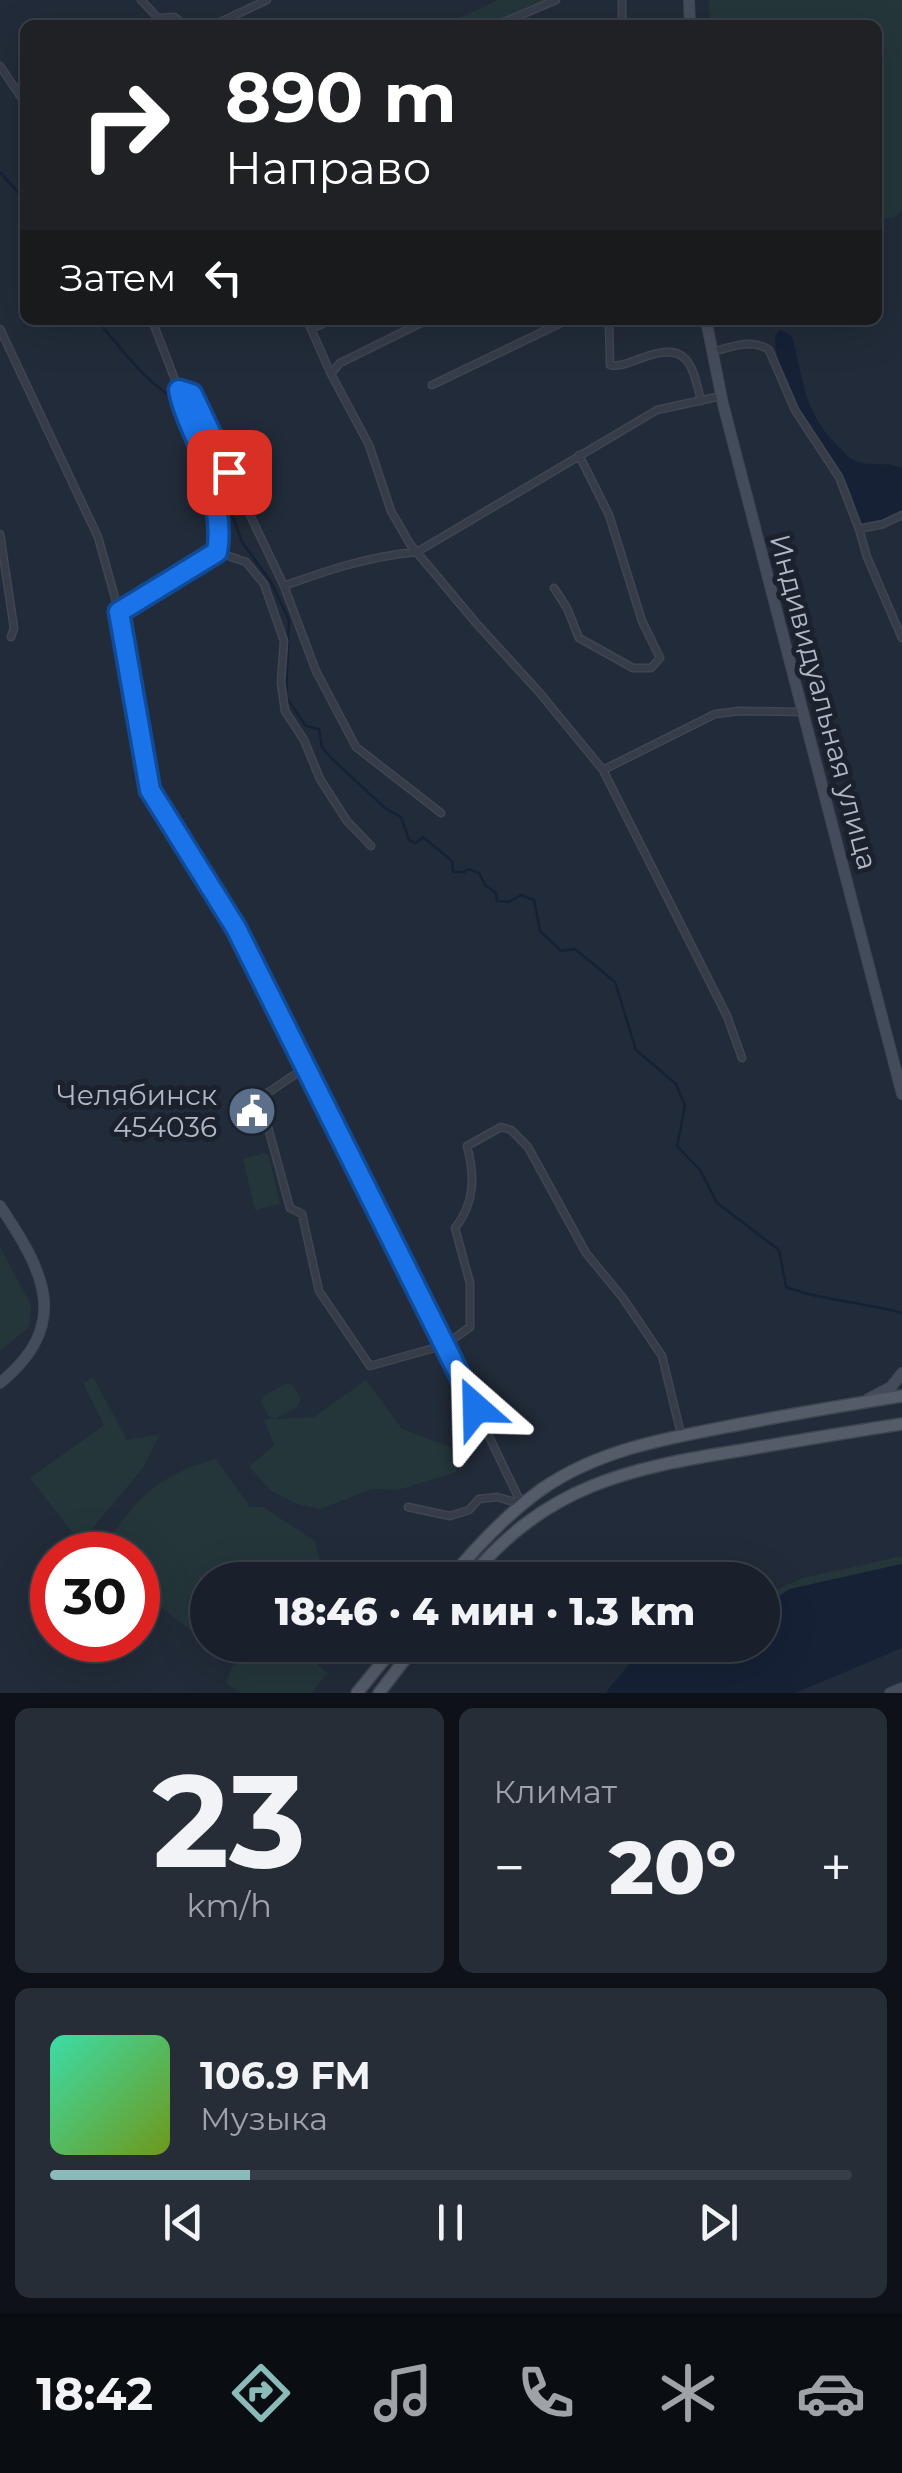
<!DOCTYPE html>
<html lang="ru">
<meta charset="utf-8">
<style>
body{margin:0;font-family:Montserrat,sans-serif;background:#272d37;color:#f1f3f6;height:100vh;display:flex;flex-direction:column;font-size:38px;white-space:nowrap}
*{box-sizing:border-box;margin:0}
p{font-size:32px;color:#9fa3a9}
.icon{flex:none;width:55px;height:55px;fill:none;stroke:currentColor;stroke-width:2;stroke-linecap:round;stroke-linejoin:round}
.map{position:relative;height:1693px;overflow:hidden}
.sheet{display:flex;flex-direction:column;gap:15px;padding:15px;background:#0e1218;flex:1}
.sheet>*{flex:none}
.guide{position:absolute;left:20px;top:20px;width:862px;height:305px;border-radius:15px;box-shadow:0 10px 40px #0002,0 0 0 2px #383e47;background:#202124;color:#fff;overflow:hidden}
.speed{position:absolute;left:30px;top:1532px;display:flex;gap:20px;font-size:50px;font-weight:700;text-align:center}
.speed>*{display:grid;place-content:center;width:130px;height:130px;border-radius:50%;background:#1a202b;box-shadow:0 10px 40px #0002,0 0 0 2px #383e47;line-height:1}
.speed .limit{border:15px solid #d22;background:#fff;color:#111}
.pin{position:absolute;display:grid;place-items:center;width:85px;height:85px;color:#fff;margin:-42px;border-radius:20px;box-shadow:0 5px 15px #0006}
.me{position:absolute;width:110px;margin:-55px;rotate:335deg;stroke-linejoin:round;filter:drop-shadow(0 0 8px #0008)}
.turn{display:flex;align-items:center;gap:35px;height:210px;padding:0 40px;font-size:45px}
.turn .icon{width:130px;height:130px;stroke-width:2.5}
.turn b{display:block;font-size:70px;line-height:85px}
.then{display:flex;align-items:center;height:95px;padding:0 40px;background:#0003;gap:20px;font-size:38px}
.big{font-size:75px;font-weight:800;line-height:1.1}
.sheet .card{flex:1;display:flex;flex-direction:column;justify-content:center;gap:15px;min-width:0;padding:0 35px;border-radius:15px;background:#272d37}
.sheet .dial{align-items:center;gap:0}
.dial b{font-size:130px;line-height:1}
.song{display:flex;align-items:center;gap:30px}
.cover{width:120px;height:120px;border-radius:15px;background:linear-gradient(135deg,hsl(160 70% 55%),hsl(80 70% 35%))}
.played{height:10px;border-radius:5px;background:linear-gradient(90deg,#8bbbb9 25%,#383e47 25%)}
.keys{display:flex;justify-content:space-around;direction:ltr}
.heat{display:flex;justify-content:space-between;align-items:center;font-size:55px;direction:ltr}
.sheet .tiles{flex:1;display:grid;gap:15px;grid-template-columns:1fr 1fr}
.card:last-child{grid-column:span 2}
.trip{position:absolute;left:190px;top:1562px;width:590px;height:100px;border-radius:50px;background:#1a202b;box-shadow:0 10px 40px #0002,0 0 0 2px #383e47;font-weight:800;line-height:100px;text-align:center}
.tab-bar{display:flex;height:160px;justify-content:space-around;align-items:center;background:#0a0d11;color:#9fa3a9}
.tab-bar .icon{width:70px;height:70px}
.tab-bar .selected{color:#8bbbb9}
.tab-bar b{font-size:45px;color:#f1f3f6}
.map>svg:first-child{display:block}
.green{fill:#24363a}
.water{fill:#162136}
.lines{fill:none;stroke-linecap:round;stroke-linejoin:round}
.stream{stroke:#162136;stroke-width:2.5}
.street-casing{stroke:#3f4652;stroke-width:9}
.secondary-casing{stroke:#3f4652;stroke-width:12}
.primary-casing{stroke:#3f4652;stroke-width:14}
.street{stroke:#363d49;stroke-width:6}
.secondary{stroke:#444c5c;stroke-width:10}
.primary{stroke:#545c69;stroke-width:11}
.route-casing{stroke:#114b97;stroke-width:25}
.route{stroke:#1a73e8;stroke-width:18}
.labels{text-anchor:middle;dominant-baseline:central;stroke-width:10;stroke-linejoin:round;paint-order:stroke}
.street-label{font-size:28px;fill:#b1b8c5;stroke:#1b222e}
.poi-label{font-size:28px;fill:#b1b8c5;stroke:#1b222e;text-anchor:end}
</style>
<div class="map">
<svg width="902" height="1693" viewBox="0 0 902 1693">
<rect width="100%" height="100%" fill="#222b39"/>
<path class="green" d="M498 0H546L488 25H444Z
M709 0H902V211L893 218H878V25H710Z
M265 1153 269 1156 280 1204 255 1210 243 1159Z
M0 1247 31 1305 30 1326 0 1351Z
M93 1377 127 1440 160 1434 143 1468 90 1531 72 1532 30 1478 104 1425 83 1383Z
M366 1380 402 1429 456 1449V1472L398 1490 372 1489 320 1509 297 1504 270 1490 249 1467 274 1445 264 1420 274 1418 269 1417 261 1402 262 1397 286 1383 293 1385 301 1399 297 1407 276 1419 314 1417Z
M216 1459 250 1507H263L315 1541 324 1580H208V1644L138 1589V1555H98C134 1503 152 1476 216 1459Z
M902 1556V1564L790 1589 763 1606 762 1596 803 1578Z
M285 1645H297L327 1673 312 1693H241L226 1683 232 1666 242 1660 260 1664Z"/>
<path class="water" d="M780 330 792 336C804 381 803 411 837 445 843 451 848 458 855 461 870 467 886 461 902 468V512L881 520 861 523C855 509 853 494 845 480 818 434 775 390 775 335Z
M902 1564V1648L795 1693H605L632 1661 669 1645H762L763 1606 790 1589Z"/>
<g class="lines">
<path class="stream" d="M0 172 25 200
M97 320C117 343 155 396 184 401L199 421 242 542 271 582 289 620 286 697 306 726 319 729 322 747 330 757 385 808 401 817 409 840 416 843 423 837 452 861 453 872H464L468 869 479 873 485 885 496 893 497 901 509 902 521 895 534 900 540 931 561 951 575 949 615 982 636 1050 676 1084 685 1106 677 1146 700 1170 717 1203 779 1250 786 1287C824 1301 863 1302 902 1313"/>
<g class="street-casing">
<path id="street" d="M141 0 158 18 174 17 185 25
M622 0V25
M214 25 267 0
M497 25 556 0
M0 66 25 103
M152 320 179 390 186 419 201 450 219 527 217 552 246 562 264 584 284 641 281 683 285 711 304 740 320 779 347 821 371 846
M307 320 331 374 369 445 391 511 410 544 476 623 539 692 603 770 727 1016 742 1058
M609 320 610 365C621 367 630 362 642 358 687 341 692 362 701 401
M0 329 98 537 119 612 150 790 236 928 445 1345 521 1503
M311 329 331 320
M712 352C730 347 753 338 769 350L795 410 839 477 859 529 883 524 902 515
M331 374 340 363 427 320
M432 385 567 320
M179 390 192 394 284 586 316 671 356 747 441 813
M859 529 867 557 902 638
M0 534 14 628 11 637
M284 586C328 570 370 556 417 552L657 410 721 396
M554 588 567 608 579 638 633 668H651L660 658 642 621 609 515 579 455
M119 612 217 552
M603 770 715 714 740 711 802 712
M306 1067 260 1098 290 1208 302 1214 319 1291 370 1366 445 1345 470 1327V1283L455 1228C475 1203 475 1176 467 1146L501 1127 511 1130 528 1147 586 1253 623 1298 662 1356 681 1434
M408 1507 450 1516 469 1510 479 1499 497 1497 521 1504"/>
</g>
<g class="secondary-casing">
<path id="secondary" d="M689 0 690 25
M706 320 723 404 902 1094
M0 1206C43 1270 73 1324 0 1383
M868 1399 891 1387 902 1373
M890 1693 902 1688"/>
</g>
<g class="primary-casing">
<path id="primary" d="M449 1580C476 1547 507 1514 542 1489 600 1449 668 1438 736 1425 791 1414 847 1405 902 1396
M468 1580C546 1485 628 1468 743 1450 796 1441 849 1432 902 1424
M357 1693 396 1645
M379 1693 416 1645"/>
</g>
<use href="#street" class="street"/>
<use href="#secondary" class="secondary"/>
<use href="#primary" class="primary"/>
</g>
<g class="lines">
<g class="route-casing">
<path id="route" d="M229 472 192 394 179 390C183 413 193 429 201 450 211 479 223 521 217 552L119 612 150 790 236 928 476 1408"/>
</g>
<use href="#route" class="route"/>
</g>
<defs>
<g id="civic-disc" transform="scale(2.5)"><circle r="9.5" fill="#5c6f8a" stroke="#1b222e"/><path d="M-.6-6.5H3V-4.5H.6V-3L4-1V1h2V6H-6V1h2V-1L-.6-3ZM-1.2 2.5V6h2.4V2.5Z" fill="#fff"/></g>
</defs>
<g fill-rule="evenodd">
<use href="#civic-disc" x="252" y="1111"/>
</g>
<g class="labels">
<g class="street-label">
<text transform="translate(824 702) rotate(75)">Индивидуальная улица</text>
</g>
<g class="poi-label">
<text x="217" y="1095">Челябинск<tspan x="217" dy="32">454036</tspan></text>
</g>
</g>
</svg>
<div class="speed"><div class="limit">30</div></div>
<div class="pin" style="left:229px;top:472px;background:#d93025"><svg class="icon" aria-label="arrive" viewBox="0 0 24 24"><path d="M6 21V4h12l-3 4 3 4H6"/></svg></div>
<svg class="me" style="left:476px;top:1408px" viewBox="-20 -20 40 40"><path d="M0-17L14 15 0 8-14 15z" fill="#1a73e8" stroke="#fff" stroke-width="4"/></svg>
<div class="trip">18:46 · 4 мин · 1.3 km</div>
<div class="guide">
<div class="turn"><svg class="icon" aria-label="right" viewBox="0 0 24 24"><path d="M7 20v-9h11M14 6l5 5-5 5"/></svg><div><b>890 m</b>Направо</div></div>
<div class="then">Затем<svg class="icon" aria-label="left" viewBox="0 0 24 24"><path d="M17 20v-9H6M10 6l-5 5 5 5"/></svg></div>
</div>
</div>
<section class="sheet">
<div class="tiles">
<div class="card dial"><b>23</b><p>km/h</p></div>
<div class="card"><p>Климат</p>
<div class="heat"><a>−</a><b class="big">20°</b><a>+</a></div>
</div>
<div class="card">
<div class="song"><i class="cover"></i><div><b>106.9 FM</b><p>Музыка</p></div></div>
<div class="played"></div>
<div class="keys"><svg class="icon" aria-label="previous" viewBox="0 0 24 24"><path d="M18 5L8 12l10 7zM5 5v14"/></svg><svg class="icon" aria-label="pause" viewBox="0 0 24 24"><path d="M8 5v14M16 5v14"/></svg><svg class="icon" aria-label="next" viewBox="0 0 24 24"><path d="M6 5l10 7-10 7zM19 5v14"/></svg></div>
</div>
</div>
</section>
<nav class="tab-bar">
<b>18:42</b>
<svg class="icon selected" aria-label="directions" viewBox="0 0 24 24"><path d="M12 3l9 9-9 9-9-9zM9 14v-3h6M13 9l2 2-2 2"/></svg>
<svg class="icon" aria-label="music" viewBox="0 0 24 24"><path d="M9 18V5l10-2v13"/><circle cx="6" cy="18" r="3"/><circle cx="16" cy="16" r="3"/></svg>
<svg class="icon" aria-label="phone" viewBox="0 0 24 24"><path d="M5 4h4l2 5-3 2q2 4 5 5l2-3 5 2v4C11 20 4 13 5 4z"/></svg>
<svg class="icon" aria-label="climate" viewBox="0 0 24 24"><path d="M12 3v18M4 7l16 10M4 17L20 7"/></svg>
<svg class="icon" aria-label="car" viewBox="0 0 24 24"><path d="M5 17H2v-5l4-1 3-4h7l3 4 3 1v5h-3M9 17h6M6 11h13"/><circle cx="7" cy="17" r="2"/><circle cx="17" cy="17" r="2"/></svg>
</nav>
